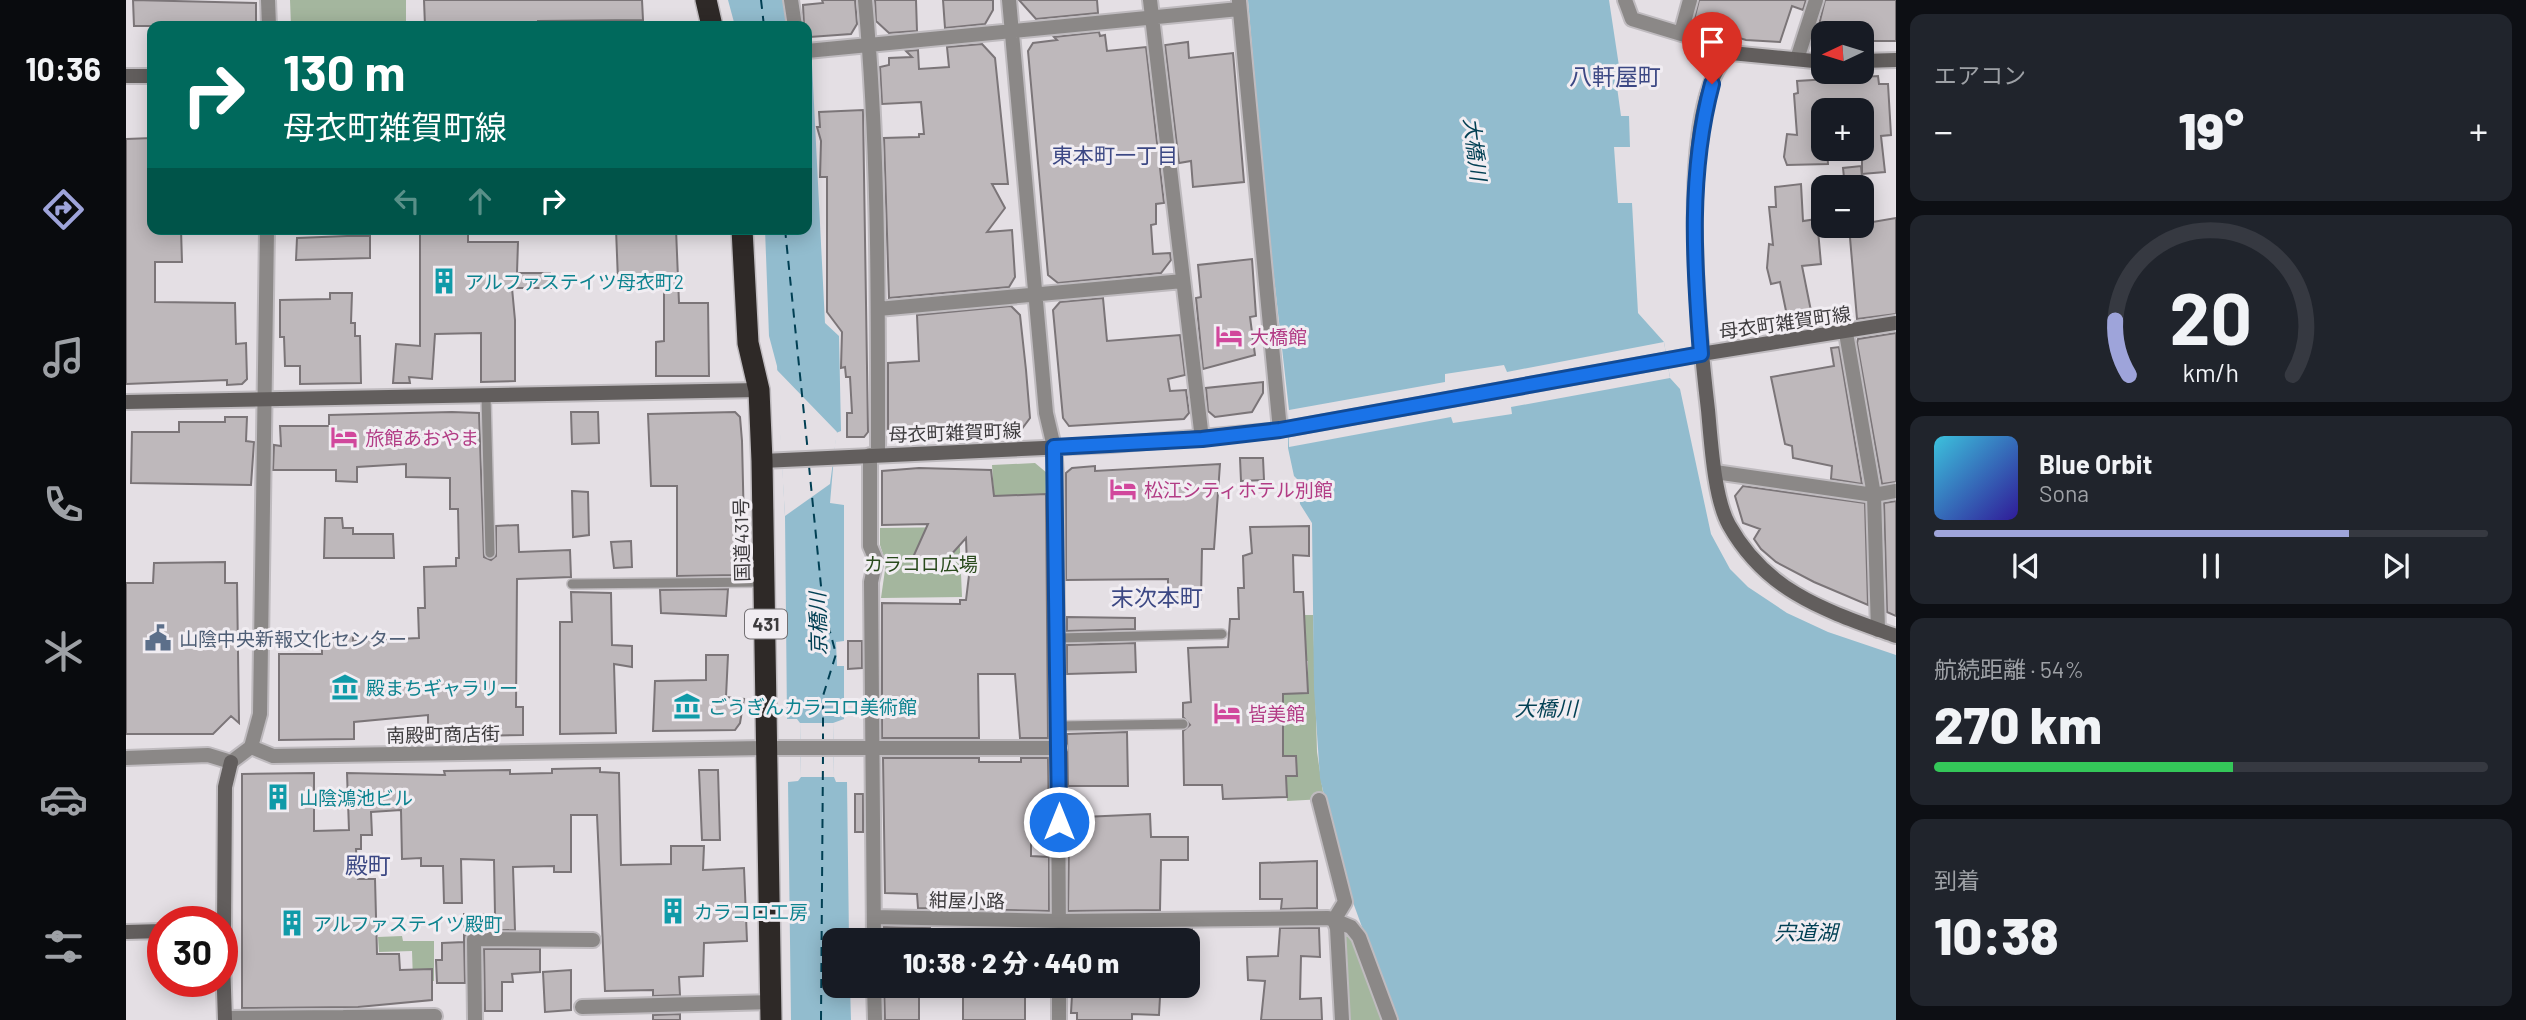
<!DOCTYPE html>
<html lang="ja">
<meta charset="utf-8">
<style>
body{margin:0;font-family:Barlow,"Noto Sans JP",sans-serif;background:#20242c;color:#f1f3f6;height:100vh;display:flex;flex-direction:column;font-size:26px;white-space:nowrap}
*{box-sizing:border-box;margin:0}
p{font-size:23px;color:#9ea1a6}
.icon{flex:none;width:38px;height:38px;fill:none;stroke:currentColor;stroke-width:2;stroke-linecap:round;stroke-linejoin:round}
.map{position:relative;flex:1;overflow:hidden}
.panel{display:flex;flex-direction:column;gap:14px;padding:14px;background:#0d0f14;width:630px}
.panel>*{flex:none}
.banner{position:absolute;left:21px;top:21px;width:665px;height:214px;border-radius:14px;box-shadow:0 4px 18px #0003;background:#00695c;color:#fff;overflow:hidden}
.needle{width:46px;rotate:266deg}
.tools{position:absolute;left:1685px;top:21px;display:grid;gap:14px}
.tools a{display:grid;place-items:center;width:63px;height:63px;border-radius:14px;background:#171b24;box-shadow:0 4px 18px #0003;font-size:35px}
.speed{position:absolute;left:21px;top:906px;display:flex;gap:14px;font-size:35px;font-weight:700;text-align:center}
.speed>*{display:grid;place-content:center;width:91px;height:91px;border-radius:50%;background:#171b24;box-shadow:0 4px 18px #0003;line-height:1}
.speed .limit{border:10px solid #d22;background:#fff;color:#111}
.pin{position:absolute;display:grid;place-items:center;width:60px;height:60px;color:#fff;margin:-72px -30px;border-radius:50% 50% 50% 0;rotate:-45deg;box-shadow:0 0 7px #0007}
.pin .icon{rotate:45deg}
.me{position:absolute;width:77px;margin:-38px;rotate:0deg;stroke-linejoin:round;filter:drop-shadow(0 0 5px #0008)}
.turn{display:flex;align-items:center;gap:24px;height:147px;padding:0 21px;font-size:32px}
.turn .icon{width:91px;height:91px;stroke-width:2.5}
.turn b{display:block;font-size:49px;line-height:60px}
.lanes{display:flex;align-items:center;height:66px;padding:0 21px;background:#0003;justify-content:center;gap:35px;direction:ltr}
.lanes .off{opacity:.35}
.big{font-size:52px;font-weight:800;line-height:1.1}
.panel .widget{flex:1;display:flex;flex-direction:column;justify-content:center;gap:10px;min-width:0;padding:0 24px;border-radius:14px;background:#20242c}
.panel .dial{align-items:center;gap:0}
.dial svg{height:182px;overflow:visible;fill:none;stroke:#363941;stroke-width:7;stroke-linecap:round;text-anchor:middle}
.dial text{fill:#f1f3f6;stroke:none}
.song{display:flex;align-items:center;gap:21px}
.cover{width:84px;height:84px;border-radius:10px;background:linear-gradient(135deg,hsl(190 70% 55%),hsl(250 70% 35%))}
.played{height:7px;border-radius:4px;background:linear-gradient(90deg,#9ea4da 75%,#363941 75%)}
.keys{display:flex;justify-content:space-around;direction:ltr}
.heat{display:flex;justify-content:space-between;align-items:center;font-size:38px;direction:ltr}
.charge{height:10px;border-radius:5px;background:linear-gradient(90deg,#34c759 54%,#363941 0)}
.trip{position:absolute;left:696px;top:928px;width:378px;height:70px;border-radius:14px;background:#171b24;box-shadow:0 4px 18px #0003;font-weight:800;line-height:70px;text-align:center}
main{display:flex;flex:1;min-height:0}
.tabs{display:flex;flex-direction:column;width:126px;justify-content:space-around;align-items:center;background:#090b0e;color:#9ea1a6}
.tabs .icon{width:49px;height:49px}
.tabs .selected{color:#9ea4da}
.tabs b{font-size:32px;color:#f1f3f6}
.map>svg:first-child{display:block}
.green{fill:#a4b69e}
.water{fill:#92bcce}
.pier{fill:#e4dfe4}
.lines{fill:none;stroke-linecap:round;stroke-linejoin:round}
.ferry{stroke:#013f53;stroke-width:2;stroke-dasharray:9 7;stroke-linecap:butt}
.building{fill:#beb8bb;stroke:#7b7578;stroke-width:2}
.lane-casing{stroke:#bfbbbf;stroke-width:12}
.street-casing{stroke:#bfbbbf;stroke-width:18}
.secondary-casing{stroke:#bfbbbf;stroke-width:18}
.highway-casing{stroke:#bfbbbf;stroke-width:24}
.lane{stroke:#8b8887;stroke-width:9}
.street{stroke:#8b8887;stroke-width:14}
.secondary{stroke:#625e5d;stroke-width:14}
.highway{stroke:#2e2927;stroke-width:21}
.route-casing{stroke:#114b97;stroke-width:18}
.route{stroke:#1a73e8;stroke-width:12}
.labels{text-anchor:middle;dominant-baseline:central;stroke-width:6;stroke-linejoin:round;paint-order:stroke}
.shield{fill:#f1edf2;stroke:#737073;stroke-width:2}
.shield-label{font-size:18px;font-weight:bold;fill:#3d3b3d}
.culture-label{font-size:19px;fill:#0d838f;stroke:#f1edf2;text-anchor:start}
.street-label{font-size:19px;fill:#3d3b3d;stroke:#f1edf2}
.hotel-label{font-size:19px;fill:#b23c85;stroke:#f1edf2;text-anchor:start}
.park-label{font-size:19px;fill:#294a1c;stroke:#f1edf2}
.service-label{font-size:19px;fill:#4e5e75;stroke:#f1edf2;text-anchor:start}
.water-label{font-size:21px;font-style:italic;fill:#013f53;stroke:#f1edf2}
.neighbourhood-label{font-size:21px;fill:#3c4884;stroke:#f1edf2}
.quarter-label{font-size:23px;fill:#3c4884;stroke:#f1edf2}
</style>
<main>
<nav class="tabs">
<b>10:36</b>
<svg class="icon selected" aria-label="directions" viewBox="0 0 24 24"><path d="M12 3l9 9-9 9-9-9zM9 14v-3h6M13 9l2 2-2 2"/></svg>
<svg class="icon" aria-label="music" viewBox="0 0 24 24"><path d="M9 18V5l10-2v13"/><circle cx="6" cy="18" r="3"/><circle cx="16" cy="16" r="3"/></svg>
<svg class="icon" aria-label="phone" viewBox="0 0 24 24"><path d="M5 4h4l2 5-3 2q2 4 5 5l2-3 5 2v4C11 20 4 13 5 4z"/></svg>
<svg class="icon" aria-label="climate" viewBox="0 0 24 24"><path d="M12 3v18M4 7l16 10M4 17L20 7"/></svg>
<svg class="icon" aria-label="car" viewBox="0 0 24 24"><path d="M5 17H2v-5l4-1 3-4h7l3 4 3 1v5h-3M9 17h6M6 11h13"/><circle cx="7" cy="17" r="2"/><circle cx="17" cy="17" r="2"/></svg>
<svg class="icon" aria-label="filters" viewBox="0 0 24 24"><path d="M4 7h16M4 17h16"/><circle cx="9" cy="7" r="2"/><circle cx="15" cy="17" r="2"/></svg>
</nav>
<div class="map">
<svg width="1770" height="1020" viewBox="0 0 1770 1020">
<rect width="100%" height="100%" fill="#e4dfe4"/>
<path class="green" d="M164 0H280V26H165Z
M909 463 921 473 923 494 868 496 866 465Z
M833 527 836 597 755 598 760 563 754 545V528Z
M1179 615H1187L1191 752 1198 799 1161 801 1160 776H1171L1170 756H1157V723L1143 672 1171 694 1182 693V661H1163L1178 640Z
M276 936 277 941H308V981H287L286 951 253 952 252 937Z
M1221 936 1228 943 1256 1020H1220L1218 938Z"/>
<path class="water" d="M602 0H657L661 26H609Z
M1122 0H1483L1496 86 1491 87 1495 116H1503L1504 147H1488L1492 203H1506L1512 313 1538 342 1544 378 1554 389 1585 534 1604 569 1622 587 1661 613 1702 632 1770 655V1020H1270L1217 875 1194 778 1188 689 1186 523 1174 504 1172 480 1168 476 1162 448 1163 410 1138 189Z
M681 64H686L699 323 713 336 715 431 710 433 704 503 718 505V641L710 642 711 666H718V719L707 723 708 777 710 782H721L723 940H709V985H724L725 1020H665L662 782 672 781 675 777 674 723 671 719H661L659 516 651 366 643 336 639 229H681Z"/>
<path class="pier" d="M1538 342 1544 378 1385 407 1386 414 1327 423 1325 417 1163 447V410L1319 382V374L1378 365 1381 372Z
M650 369 711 432 704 484 659 516Z
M674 723H707L708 777H675Z"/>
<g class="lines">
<path class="ferry" d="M635 0 638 26
M659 229 682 453
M683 466 697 606 710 654 697 696V742
M695 1020 697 755"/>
</g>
<path class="building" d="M7 0 130 3V26H8Z
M298 0H516L517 20 412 21V26H299Z
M696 0H729L731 24 725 34 684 37 678 26 677 5 697 3Z
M749 0H790L791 31 763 33 750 21Z
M817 0H867V10L859 24 819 28Z
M893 0H971L972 13 910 19Z
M1573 0H1680L1677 10 1666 6 1654 42 1620 40 1567 24Z
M1699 0H1770V41H1736V33H1691Z
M973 32 974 36 979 35 981 51 1020 47 1038 203 1030 204V224L1025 225 1027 254 1044 253 1045 260 1035 273 932 283 922 275 902 51 907 43 931 40 928 37Z
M1062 42 1063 58 1107 53 1118 182 1067 187 1065 161 1053 163 1039 45Z
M856 44 869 58 882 184H866L879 208 861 232 886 230 889 277 883 287 763 298 758 138 793 137V134H798L795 102 756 104 754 67 763 65V58L786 57 780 51 792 50 793 69 823 67 821 47Z
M1752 76 1753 84H1762L1765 135 1755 136 1759 172 1736 174V110H1698V149H1701L1702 164 1661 165 1658 157 1661 134 1671 135 1668 94 1672 93 1671 81Z
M737 110 742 432 738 437H721V413H726L724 377H720L719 367 715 368 716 332 701 312V177H694L695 141 691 127H694L693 112Z
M26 138V229H55L56 262H29V302L109 303 110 344 120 343 121 379 116 384 101 385V380L0 384V139Z
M1735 166 1737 187H1719L1717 168Z
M1675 184 1677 221 1691 219 1695 264 1676 266 1688 326 1664 330 1654 282 1645 284 1641 268 1643 244 1647 245 1643 207H1650L1649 187Z
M1770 218V314L1731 319 1723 226Z
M294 229H342V242H392L391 273H424L425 288H386L389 320V381L355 382V333L309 334 306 379 283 377 284 383H267L270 344 294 346Z
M490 229H550L553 303H582L583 376H530V342L538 341V279L492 281Z
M221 236H244V258L170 260 171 238Z
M1126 259 1130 316 1124 317 1129 355 1077 369 1070 298 1075 297 1072 265Z
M204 293H226L225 323H229V336H234L235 383 174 384V366H159L158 337H154V300L204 299Z
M977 298 981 341 1054 335 1059 375 1042 379 1044 391 1060 390 1063 413 1058 419 943 426 937 418 927 310 934 302Z
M885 306 894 315 900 370 904 418 895 430 771 441 762 429V363L793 361 791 315Z
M1770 333V482L1756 484 1731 343 1732 339Z
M1713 347 1736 484 1705 479 1706 466 1667 458 1666 446 1659 444 1645 377 1708 366 1705 348Z
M1137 382V393L1126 412 1089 417 1082 411 1080 388Z
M326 412 353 413 358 557 365 560 370 556V526L392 525 393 552 444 550 445 577 391 579 390 707H397V735L302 737V715L228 722V739L153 740V654H196V634H227V641L293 638 292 608H299L298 567 330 566V558H333L332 509H324V478L280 477V464L231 467V482L210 481V470H147L148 445 155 446 154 426H203V415Z
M445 412H472L473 443 446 444Z
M609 412 614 417 616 441 619 569 613 575 551 576V486H525L522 414Z
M99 417H121L120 441 128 442 125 485 5 483 6 432H53V422H99Z
M1114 458H1137L1138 480 1115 481Z
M1094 464 1088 549H1076L1075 600H1042V579L940 580V473L946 468 969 466V471Z
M793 468 865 470 868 496 920 494 922 738H894L889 674H852L853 738H756V603L834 604V600H840L844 567H841L840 538 815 566 800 569 791 564 788 555 802 524 756 525V471Z
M1617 486 1739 503 1742 605 1688 582 1650 562 1635 549 1628 539 1634 529 1617 523 1609 496Z
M446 491 462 492 463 535 447 537Z
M1770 501V616L1761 612 1758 503Z
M199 518H216L217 528H227V534H267L268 558H198Z
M1183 526V556L1167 555 1168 592H1177L1182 693 1157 694V756H1170L1171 776H1160L1161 797 1097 799 1096 785H1058L1057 731 1064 725 1057 717V703L1065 702 1062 648 1102 647 1104 619H1113L1112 588H1118L1117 556 1126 553 1124 527Z
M505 541 506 567 488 568 485 542Z
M99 562V583H111L113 723 105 716 87 734H0V583H27L28 563Z
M602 589 600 616 535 613 534 590Z
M445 592 485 593 486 645 506 646V667L488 664 490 733 434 734V622H446Z
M941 617 1009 618V629L941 631Z
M722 641H736V668L722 669Z
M1009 643 1010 672 941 674V645Z
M580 655H602L600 697 618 699 614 723 609 730 527 731 529 681 580 680Z
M1001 732 1002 786H942L941 734Z
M757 758H853V762H895V758H922L923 822 905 821V856L923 857V911L792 908 791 894 759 893Z
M474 768V772L493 773 495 865 545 864V846H578L577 870 618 868 621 941 578 943 577 976 553 977 554 995 527 996V990L479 991 471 815H445V872H428V866L387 867 389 930 343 931 338 939 339 983H311L310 960H316V943L338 942V914H369L368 860 335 859 336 903H318L317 866H295V858L276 859 275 810 245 812 246 835H235V849H230L232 879H249L251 954H273L274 970 306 969V1000L232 1007 116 1008V774L188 773V831L223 830 221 773 319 775 318 771 384 770V774L426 773V769Z
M573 770H592L594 840H576Z
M729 794H737V832H729Z
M1024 814 1025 837H1062V860H1035L1034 910 942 911 943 841H958L957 817Z
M1191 861V908L1155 909 1156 899H1134V863Z
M758 927 804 928V940H758Z
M1154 928H1193L1194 957 1175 956 1174 999 1195 998 1196 1020H1135L1139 981 1122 980 1121 957 1152 956Z
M838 929 923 930V940H837Z
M1066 929V940H943V931Z
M358 949H414V972L386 974 387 982H376V1011H359Z
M445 970V1010L419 1012 417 972Z
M758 985H782V990L793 991V1020H759Z
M837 985H899V1020H837Z
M946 995 1034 997 1033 1015 1006 1014V1020H951V1013H945Z
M554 1014V1020H527V1015Z"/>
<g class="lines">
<g class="lane-casing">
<path id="lane" d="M360 396 364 553
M446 584 637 582
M932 638 1096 634
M933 726 1057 724"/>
</g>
<g class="street-casing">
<path id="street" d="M142 0 143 26
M665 0 669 26
M739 0C753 150 752 304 752 455
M883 0 920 413 928 447 930 475 933 940
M1024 0 1076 439
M1499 0 1506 19 1562 36 1595 63
M1113 1 1154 430
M1555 33 1564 0
M681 51 1113 9
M1671 59 1690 0
M752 309 1057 281
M1720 333 1748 495 1752 630
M744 455V546L750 560 745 582 748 940
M1589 472 1748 495 1770 491
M125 747 134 714 141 229
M0 758 82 755 105 762 125 747 147 756 642 748H933
M1193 800 1219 902 1208 920 1225 927 1233 937 1264 1020
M748 917 934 921 1202 918 1208 920 1211 928 1216 1020
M748 985 749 1020
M456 1007 645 1002
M218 1017 309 1016
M99 1018 218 1017V1020
M349 1020 348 939 467 940
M933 1020V985"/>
</g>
<g class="secondary-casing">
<path id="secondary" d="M1736 61 1770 60
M1698 62 1605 53C1547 97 1574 342 1582 410 1585 441 1588 498 1603 525 1641 593 1701 611 1770 636
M0 76H26
M0 402 633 390
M636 461 985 445 1154 430 1575 354 1770 323
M96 930 99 1020
M98 930 99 787 105 762
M0 932 37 931"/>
</g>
<g class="highway-casing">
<path id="highway" d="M580 0 586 26
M616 229 622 343 633 390 636 461 645 1020"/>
</g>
<use href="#lane" class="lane"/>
<use href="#street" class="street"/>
<use href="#secondary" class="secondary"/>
<use href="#highway" class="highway"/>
</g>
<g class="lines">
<g class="route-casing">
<path id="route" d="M933 822 928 447 1076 439 1154 430 1575 354C1568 263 1562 174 1586 84"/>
</g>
<use href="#route" class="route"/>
</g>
<defs>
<g id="building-bare" transform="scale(2.1)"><path d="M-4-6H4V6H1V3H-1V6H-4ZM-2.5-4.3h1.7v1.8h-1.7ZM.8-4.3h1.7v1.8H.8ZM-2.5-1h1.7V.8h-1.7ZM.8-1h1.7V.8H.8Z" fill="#0f9aa8" stroke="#f1edf2" stroke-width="2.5" paint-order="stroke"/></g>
<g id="hotel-bare" transform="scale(2.1)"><path d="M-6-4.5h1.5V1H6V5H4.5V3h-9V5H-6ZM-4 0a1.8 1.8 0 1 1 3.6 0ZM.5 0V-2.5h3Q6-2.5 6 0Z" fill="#d1479c" stroke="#f1edf2" stroke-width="2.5" paint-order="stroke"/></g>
<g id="civic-bare" transform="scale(2.1)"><path d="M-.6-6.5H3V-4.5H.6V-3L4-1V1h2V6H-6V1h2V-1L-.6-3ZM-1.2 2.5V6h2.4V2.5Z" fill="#5c6f8a" stroke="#f1edf2" stroke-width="2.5" paint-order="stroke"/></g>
<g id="museum-bare" transform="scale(2.1)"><path d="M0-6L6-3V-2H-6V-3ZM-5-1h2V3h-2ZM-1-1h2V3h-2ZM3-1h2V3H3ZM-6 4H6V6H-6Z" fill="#0f9aa8" stroke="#f1edf2" stroke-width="2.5" paint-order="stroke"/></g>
</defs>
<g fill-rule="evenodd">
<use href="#building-bare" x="318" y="281"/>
<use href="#hotel-bare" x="1103" y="336"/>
<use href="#hotel-bare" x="218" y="437"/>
<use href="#hotel-bare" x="997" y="489"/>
<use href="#civic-bare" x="32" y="638"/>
<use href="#museum-bare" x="219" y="687"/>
<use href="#museum-bare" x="561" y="706"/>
<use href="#hotel-bare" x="1101" y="713"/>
<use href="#building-bare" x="152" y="797"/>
<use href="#building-bare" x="547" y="911"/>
<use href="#building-bare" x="166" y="923"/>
</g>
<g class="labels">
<rect class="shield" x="619" y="609.5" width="42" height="29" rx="5"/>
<g class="shield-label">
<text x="640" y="624">431</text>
</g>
<g class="culture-label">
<text x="339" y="281">アルファステイツ母衣町2</text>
<text x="240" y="687">殿まちギャラリー</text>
<text x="582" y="706">ごうぎんカラコロ美術館</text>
<text x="173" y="797">山陰鴻池ビル</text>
<text x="568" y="911">カラコロ工房</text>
<text x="187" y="923">アルファステイツ殿町</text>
</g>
<g class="street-label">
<text transform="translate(1659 322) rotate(-8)">母衣町雑賀町線</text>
<text transform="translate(829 432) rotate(-2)">母衣町雑賀町線</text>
<text transform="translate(615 540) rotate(-91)">国道431号</text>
<text transform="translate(317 734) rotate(-1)">南殿町商店街</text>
<text transform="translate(841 900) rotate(1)">紺屋小路</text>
</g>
<g class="hotel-label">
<text x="1124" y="336">大橋館</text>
<text x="239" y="437">旅館あおやま</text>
<text x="1018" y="489">松江シティホテル別館</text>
<text x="1122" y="713">皆美館</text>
</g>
<g class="park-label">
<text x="795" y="563">カラコロ広場</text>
</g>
<g class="service-label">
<text x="53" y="638">山陰中央新報文化センター</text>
</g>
<g class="water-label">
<text transform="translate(1350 149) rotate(83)">大橋川</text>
<text transform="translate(691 624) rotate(-91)">京橋川</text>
<text x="1420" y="707">大橋川</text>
<text x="1680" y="931">宍道湖</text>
</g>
<g class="neighbourhood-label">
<text x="989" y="154">東本町一丁目</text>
</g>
<g class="quarter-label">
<text x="1489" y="76">八軒屋町</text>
<text x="1031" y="597">末次本町</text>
<text x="242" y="865">殿町</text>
</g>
</g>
</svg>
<div class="tools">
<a><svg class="needle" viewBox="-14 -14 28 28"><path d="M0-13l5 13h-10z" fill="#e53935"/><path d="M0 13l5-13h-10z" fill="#9ea1a6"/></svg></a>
<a>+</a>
<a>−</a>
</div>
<div class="speed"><div class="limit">30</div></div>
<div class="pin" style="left:1586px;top:84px;background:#d93025"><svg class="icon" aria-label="arrive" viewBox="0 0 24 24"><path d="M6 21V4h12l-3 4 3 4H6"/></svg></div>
<svg class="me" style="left:933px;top:822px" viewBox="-20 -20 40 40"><circle r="17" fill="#1a73e8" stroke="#fff" stroke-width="3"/><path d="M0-11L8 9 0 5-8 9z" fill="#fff"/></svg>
<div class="trip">10:38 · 2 分 · 440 m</div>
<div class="banner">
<div class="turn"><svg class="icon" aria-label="right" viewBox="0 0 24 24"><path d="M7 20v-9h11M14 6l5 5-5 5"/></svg><div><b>130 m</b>母衣町雑賀町線</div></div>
<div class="lanes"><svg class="icon off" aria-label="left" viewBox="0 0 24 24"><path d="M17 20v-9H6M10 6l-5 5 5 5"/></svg><svg class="icon off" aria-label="ahead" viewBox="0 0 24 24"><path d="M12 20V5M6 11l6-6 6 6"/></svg><svg class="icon" aria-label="right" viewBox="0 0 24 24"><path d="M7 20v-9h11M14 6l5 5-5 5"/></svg></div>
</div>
</div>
<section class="panel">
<div class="widget"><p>エアコン</p>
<div class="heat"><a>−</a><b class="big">19°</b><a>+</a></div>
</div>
<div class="widget dial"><svg viewBox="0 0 100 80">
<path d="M14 69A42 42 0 1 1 86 69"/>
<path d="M14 69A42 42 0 0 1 8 45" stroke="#9ea4da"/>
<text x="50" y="56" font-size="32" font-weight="700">20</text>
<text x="50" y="72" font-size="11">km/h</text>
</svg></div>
<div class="widget">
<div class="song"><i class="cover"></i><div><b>Blue Orbit</b><p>Sona</p></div></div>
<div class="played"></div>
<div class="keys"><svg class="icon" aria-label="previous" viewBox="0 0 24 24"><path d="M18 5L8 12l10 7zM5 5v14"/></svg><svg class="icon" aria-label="pause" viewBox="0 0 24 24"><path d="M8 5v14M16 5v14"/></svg><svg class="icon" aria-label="next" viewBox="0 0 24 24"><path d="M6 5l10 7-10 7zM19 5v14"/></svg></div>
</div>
<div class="widget"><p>航続距離 · 54%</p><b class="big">270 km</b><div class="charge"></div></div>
<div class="widget"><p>到着</p><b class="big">10:38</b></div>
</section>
</main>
